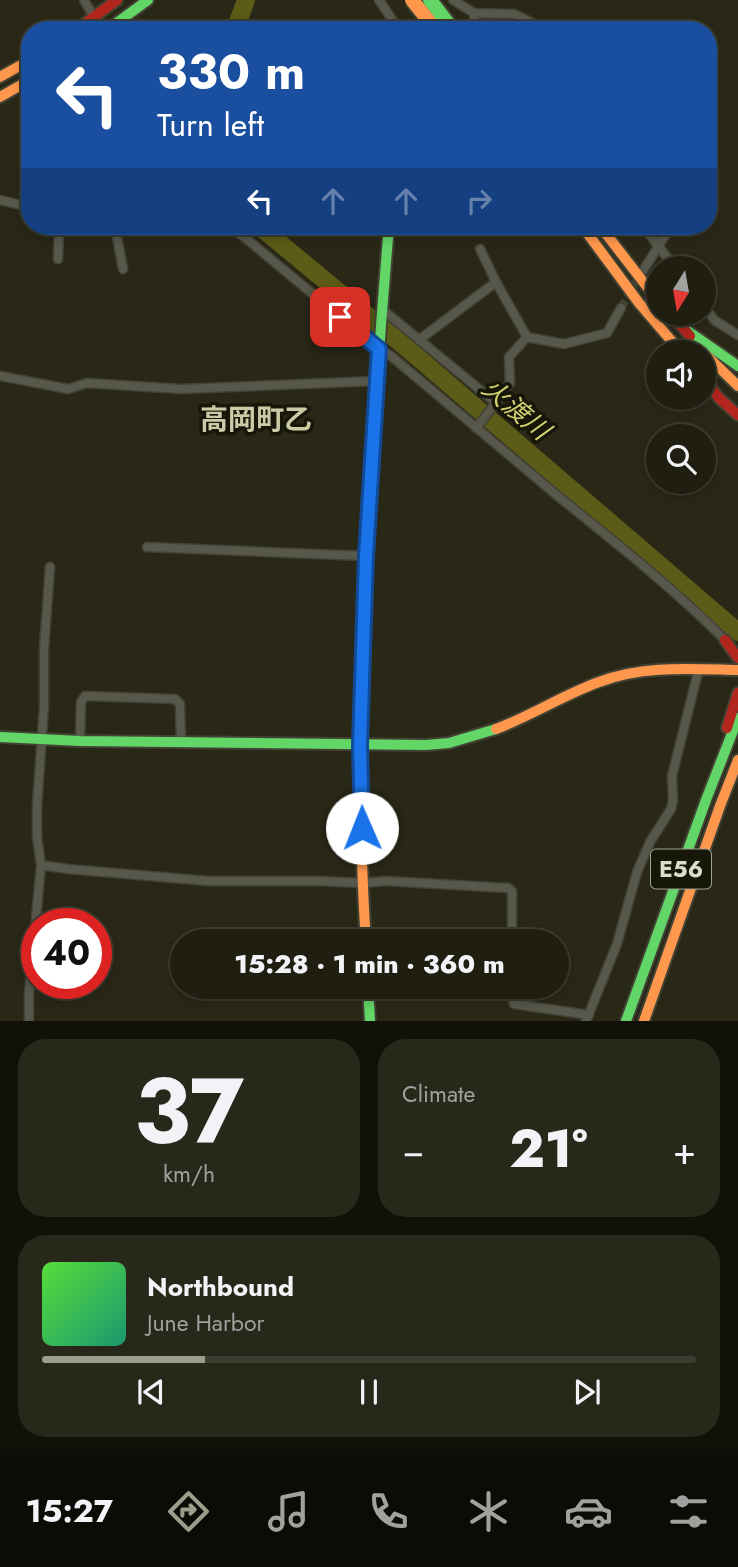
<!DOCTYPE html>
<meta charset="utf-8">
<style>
body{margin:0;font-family:Jost,"Noto Sans JP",sans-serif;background:#27271a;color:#f1f3f6;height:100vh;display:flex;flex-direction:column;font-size:26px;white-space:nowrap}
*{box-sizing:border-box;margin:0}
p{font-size:23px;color:#a1a29f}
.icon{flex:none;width:38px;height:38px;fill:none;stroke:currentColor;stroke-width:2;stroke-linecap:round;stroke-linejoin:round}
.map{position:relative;height:1021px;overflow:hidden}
.sheet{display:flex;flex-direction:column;gap:18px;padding:18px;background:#111009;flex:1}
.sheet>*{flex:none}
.banner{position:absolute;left:21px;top:21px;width:696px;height:214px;border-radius:28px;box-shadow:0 4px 10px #0003,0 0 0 2px #3c3c31;background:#1a4fa0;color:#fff;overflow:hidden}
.needle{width:46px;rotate:191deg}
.fabs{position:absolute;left:646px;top:256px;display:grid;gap:14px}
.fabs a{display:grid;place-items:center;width:70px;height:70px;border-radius:50%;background:#1f1e11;box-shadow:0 4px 10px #0003,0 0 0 2px #3c3c31;font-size:35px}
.speed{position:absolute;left:21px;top:908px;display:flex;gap:14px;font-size:35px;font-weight:700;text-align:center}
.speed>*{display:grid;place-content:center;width:91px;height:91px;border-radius:50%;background:#1f1e11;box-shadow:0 4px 10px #0003,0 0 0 2px #3c3c31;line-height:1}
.speed .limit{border:10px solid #d22;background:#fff;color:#111}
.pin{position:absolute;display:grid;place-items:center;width:60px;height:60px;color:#fff;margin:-30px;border-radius:14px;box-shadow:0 4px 10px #0006}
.me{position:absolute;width:77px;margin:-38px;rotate:359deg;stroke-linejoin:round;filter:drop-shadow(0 0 5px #0008)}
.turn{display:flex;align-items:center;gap:24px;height:147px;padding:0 21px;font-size:32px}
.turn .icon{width:91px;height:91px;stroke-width:2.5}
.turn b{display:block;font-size:49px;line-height:60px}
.lanes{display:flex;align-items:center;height:66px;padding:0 21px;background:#0003;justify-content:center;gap:35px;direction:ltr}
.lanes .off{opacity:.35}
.big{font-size:52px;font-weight:800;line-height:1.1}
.sheet .widget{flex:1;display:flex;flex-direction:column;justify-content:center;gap:10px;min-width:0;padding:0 24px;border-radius:28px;background:#27271a}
.sheet .dial{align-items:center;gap:0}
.dial b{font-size:91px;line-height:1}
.song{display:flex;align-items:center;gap:21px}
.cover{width:84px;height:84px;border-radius:10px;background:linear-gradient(135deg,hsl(110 70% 55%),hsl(160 70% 35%))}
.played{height:7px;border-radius:4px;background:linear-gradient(90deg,#9d9d8b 25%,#3c3c31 25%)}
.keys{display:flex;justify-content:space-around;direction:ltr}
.heat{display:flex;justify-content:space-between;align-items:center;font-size:38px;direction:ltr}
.sheet .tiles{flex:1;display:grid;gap:18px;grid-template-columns:1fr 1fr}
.widget:last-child{grid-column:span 2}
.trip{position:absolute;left:170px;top:929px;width:399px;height:70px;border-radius:35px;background:#1f1e11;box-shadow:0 4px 10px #0003,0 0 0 2px #3c3c31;font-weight:800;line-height:70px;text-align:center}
.tab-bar{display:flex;height:112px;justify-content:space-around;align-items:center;background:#0c0c07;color:#a1a29f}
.tab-bar .icon{width:49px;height:49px}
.tab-bar .on{color:#9d9d8b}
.tab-bar b{font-size:32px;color:#f1f3f6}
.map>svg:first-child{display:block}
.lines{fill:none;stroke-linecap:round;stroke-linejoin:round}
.river{stroke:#5c5b17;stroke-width:18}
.street-tunnel{stroke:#444332;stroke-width:8;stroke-dasharray:8 4;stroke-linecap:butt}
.street-casing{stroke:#414234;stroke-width:11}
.fast-casing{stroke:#414234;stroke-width:14}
.slow-casing{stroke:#414234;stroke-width:14}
.jam-casing{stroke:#414234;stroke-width:14}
.street{stroke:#57574b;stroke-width:8}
.fast{stroke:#63d668;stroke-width:10}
.slow{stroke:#ff974d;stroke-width:10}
.jam{stroke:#b3261e;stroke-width:10}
.fast-bridge-casing{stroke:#414234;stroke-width:18;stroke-linecap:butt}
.slow-bridge-casing{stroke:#414234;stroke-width:18;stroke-linecap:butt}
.fast-bridge{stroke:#63d668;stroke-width:14}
.slow-bridge{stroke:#ff974d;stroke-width:14}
.route-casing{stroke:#114b97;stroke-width:18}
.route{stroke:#1a73e8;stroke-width:12}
.labels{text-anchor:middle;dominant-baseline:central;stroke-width:7;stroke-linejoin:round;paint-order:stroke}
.shield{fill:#171709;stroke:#a0a190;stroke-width:2}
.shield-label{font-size:23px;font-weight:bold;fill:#dbdcca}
.water-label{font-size:26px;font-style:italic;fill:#d2d16f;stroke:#171709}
.quarter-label{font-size:28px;font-weight:bold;fill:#cbcba7;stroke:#171709}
</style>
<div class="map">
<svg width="738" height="1021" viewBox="0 0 738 1021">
<rect width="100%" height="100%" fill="#292817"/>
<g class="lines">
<path class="river" d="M235 30 246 0
M259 226 409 350 738 632"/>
<path class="street-tunnel" d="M621 308 640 275"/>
<g class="street-casing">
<path id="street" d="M84 0 94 17 98 30
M379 0 399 30
M453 0 474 13 475 30
M474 13 514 14 547 30
M0 200 30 207
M55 226 59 231 58 259
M115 226 123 269
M225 226 243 236 379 349 391 356C447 403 503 450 559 497 616 543 673 588 725 640
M643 226 675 268
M480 249 496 282
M643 271 671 226
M704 305 714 320 738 335
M383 310 496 403 476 428
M527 337 564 344 607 333 621 308
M419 340 496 282 527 337 509 357 510 383 496 403
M0 376 68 389 87 383 181 389 376 381
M147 547 366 556
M80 741 81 702 85 696 175 699 180 704 181 743
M41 865 68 869 208 881H318L362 883 386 881 508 888 512 891V942
M511 987 514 1004 589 1015
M29 1021V993L41 865 37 837V806L44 707V649L50 567
M586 1021 617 944 637 872 650 842 671 809 673 800 672 776 699 668"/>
</g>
<g class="fast-casing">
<path id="fast" d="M107 30 148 0
M685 329 738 366
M363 645C368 505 377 366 389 226
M0 737 80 741 426 745 449 743 496 729
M368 987 370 1021
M626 1021 706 800 738 718"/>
</g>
<g class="slow-casing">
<path id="slow" d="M0 77 30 60
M0 97 30 80
M582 226 639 303 681 352
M600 226 658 301
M704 353 738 386
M363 645C360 744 359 843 366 942
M496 729C531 716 563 695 599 682 643 665 692 669 738 670
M644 1021 720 806 738 760"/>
</g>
<g class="jam-casing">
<path id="jam" d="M76 30 117 0
M670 313 690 336
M704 379 719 398 738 415
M725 640 738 658
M727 728 738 693"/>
</g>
<use href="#street" class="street"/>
<use href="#fast" class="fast"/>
<use href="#slow" class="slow"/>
<use href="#jam" class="jam"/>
<g class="fast-bridge-casing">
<path id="fast-bridge" d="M430 0 453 30"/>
</g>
<g class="slow-bridge-casing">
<path id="slow-bridge" d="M412 0 436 30"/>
</g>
<use href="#fast-bridge" class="fast-bridge"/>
<use href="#slow-bridge" class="slow-bridge"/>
</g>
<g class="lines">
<g class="route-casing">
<path id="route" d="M340 317 379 349 366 556 360 745 362 828"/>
</g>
<use href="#route" class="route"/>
</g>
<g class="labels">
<rect class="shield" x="651" y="849.5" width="60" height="39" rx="5"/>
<g class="shield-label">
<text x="681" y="869">E56</text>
</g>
<g class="water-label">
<text transform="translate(516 409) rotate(40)">火渡川</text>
</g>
<g class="quarter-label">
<text x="256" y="419">高岡町乙</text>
</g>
</g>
</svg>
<div class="fabs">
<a><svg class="needle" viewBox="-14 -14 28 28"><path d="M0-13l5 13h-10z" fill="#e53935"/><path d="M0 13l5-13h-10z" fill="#a1a29f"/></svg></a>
<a><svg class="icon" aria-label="sound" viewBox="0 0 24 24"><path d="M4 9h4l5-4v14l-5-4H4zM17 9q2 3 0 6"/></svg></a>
<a><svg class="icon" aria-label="search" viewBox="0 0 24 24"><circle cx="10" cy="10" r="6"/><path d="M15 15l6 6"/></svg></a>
</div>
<div class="speed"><div class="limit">40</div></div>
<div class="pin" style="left:340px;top:317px;background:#d93025"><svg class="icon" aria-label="arrive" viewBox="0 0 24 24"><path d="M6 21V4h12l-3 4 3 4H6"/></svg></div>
<svg class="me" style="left:362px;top:828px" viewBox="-20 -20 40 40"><circle r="19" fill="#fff"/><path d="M0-13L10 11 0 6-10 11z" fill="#1a73e8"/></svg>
<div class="trip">15:28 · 1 min · 360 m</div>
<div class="banner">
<div class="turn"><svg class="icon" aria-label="left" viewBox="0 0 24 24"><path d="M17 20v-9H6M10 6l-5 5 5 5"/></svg><div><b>330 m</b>Turn left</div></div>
<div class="lanes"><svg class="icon" aria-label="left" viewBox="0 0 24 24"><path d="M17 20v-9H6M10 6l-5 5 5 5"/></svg><svg class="icon off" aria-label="ahead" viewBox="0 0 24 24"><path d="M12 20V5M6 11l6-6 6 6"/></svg><svg class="icon off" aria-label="ahead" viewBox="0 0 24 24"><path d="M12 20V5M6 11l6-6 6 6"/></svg><svg class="icon off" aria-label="right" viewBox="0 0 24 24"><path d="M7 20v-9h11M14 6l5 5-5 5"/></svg></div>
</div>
</div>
<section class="sheet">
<div class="tiles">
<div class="widget dial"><b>37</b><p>km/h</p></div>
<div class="widget"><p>Climate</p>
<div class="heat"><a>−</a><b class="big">21°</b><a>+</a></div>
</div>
<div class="widget">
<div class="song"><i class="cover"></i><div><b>Northbound</b><p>June Harbor</p></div></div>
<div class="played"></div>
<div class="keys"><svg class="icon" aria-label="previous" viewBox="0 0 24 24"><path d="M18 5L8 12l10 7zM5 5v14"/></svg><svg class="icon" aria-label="pause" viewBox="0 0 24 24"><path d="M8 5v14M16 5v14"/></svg><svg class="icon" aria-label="next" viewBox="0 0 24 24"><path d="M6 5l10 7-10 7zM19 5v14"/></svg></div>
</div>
</div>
</section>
<nav class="tab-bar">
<b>15:27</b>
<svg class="icon on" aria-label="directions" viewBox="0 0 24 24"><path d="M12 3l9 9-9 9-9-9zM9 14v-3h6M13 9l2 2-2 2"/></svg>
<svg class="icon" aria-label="music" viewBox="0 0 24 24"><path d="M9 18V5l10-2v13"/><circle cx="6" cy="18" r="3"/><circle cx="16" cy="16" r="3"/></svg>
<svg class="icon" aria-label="phone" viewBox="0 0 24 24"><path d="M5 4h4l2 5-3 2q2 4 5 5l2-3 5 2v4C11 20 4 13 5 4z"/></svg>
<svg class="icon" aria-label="climate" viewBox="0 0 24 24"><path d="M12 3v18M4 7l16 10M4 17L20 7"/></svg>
<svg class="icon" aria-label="car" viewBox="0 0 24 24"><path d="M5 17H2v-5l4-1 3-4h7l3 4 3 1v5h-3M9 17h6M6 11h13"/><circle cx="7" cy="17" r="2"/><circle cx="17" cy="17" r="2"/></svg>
<svg class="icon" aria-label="filters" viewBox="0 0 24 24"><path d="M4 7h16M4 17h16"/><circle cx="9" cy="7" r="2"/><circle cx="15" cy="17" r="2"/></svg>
</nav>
